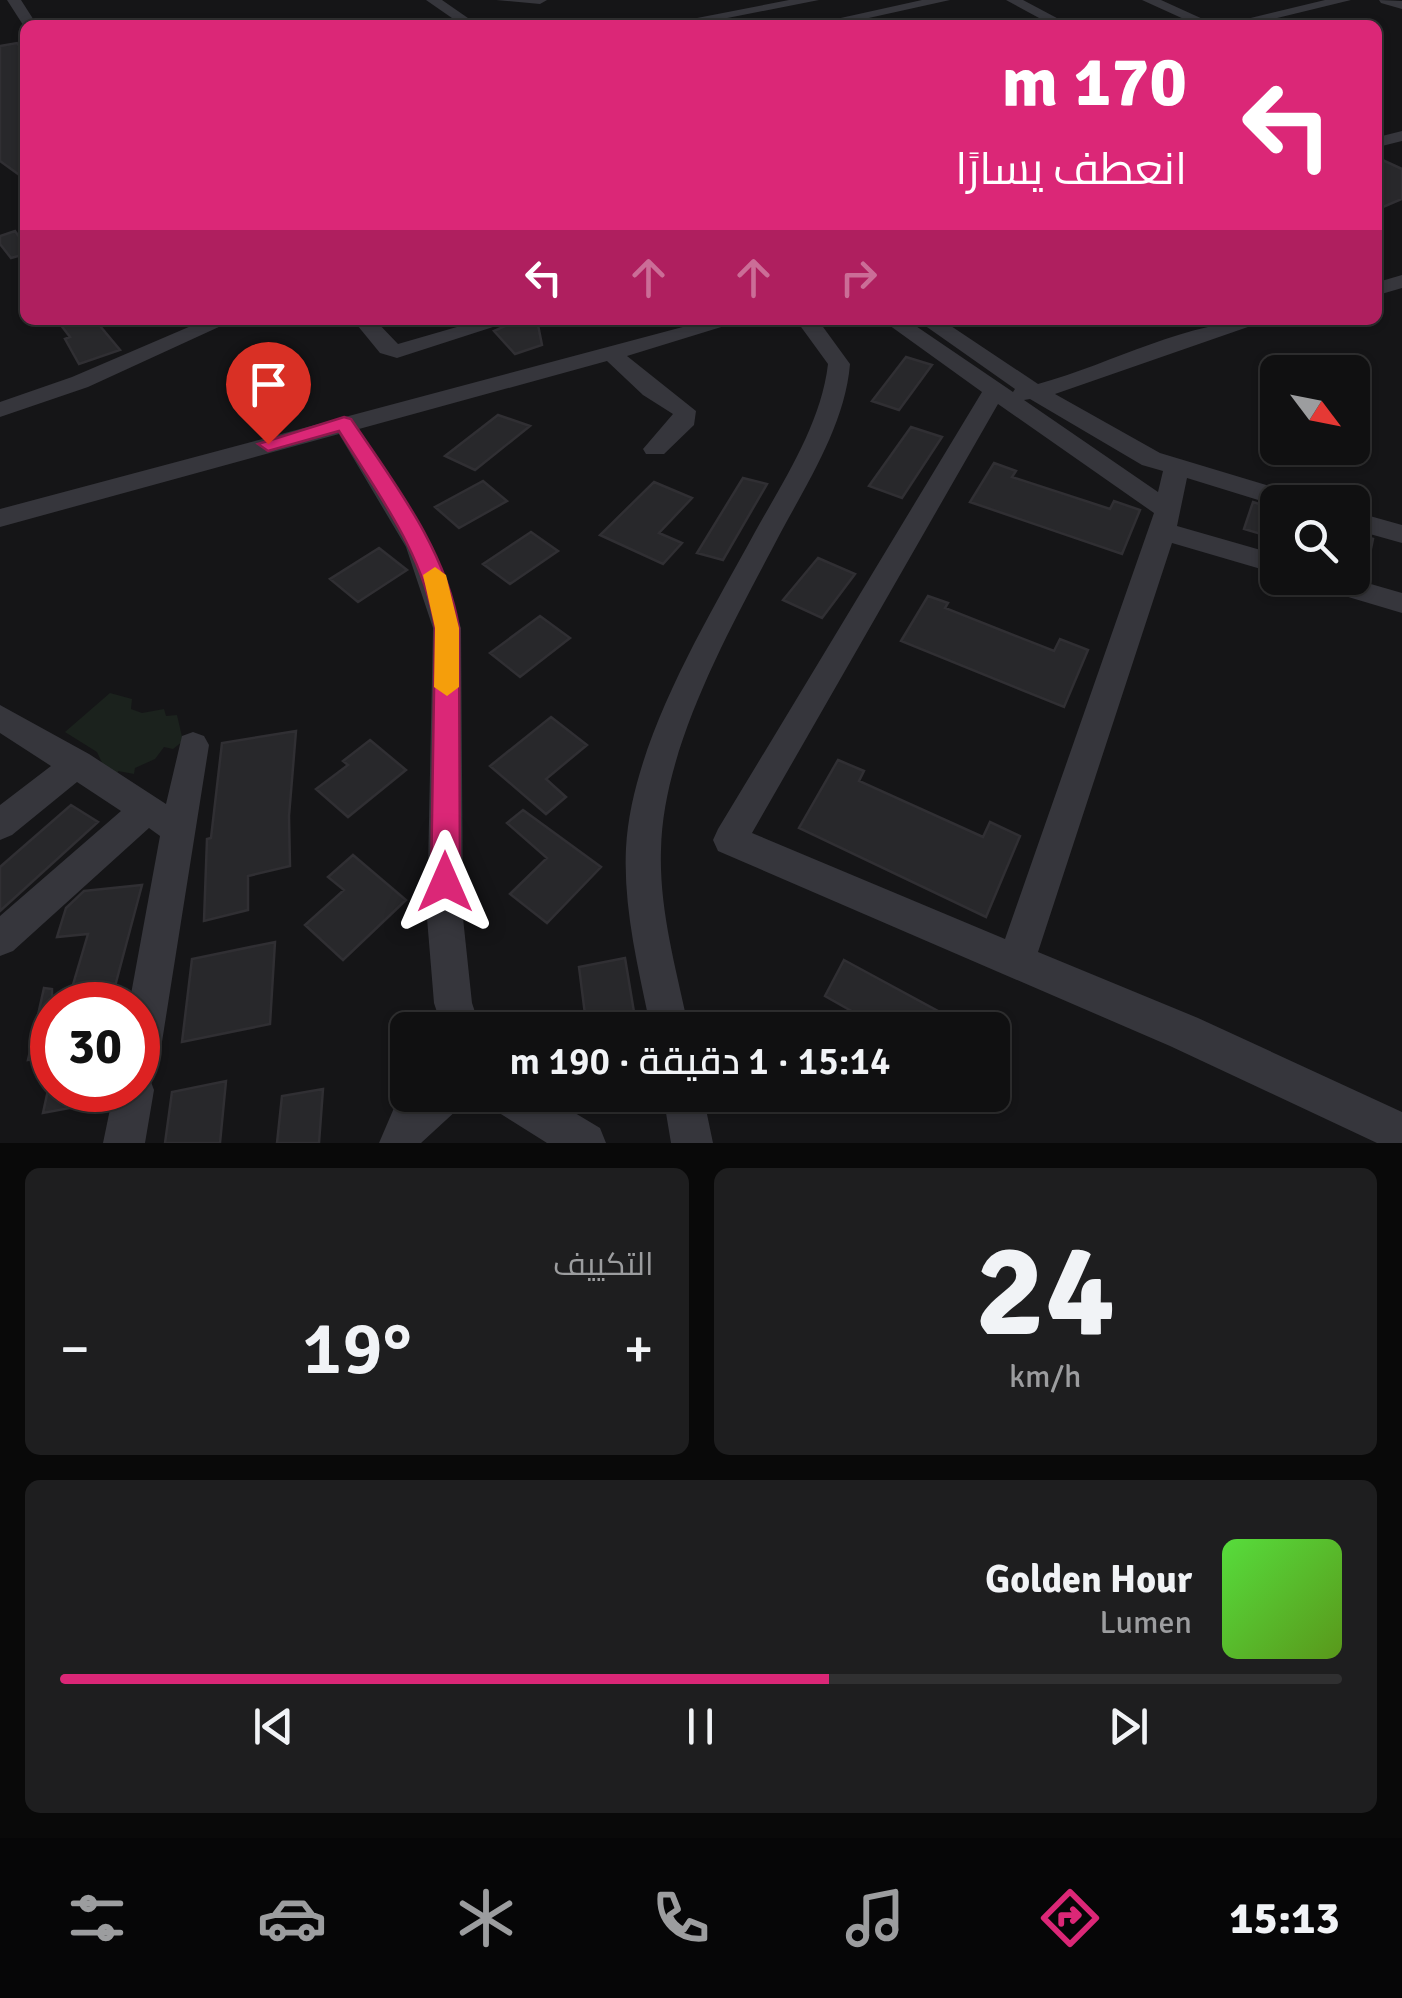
<!DOCTYPE html>
<html lang="ar">
<meta charset="utf-8">
<style>
body{margin:0;font-family:Signika,Cairo,sans-serif;background:#1e1e1f;color:#f1f3f6;direction:rtl;height:100vh;display:flex;flex-direction:column;font-size:38px;white-space:nowrap}
*{box-sizing:border-box;margin:0}
p{font-size:32px;color:#9c9d9f}
.icon{flex:none;width:55px;height:55px;fill:none;stroke:currentColor;stroke-width:2;stroke-linecap:round;stroke-linejoin:round}
.map{position:relative;height:1143px;overflow:hidden;direction:ltr}
.panel{display:flex;flex-direction:column;gap:25px;padding:25px;background:#090909;flex:1}
.panel>*{flex:none}
.banner{position:absolute;left:20px;top:20px;width:1362px;height:305px;border-radius:15px;box-shadow:0 2px 8px #0004,0 0 0 2px #303031;direction:rtl;background:#db2777;color:#fff;overflow:hidden}
.needle{width:65px;rotate:122deg}
.fabs{position:absolute;left:1260px;top:355px;display:grid;gap:20px}
.fabs a{display:grid;place-items:center;width:110px;height:110px;border-radius:15px;background:#101011;box-shadow:0 2px 8px #0004,0 0 0 2px #303031;font-size:50px}
.speed{position:absolute;left:30px;top:982px;display:flex;gap:20px;font-size:50px;font-weight:700;text-align:center}
.speed>*{display:grid;place-content:center;width:130px;height:130px;border-radius:50%;background:#101011;box-shadow:0 2px 8px #0004,0 0 0 2px #303031;line-height:1}
.speed .limit{border:15px solid #d22;background:#fff;color:#111}
.pin{position:absolute;display:grid;place-items:center;width:85px;height:85px;color:#fff;margin:-102px -42px;border-radius:50% 50% 50% 0;rotate:-45deg;box-shadow:0 0 10px #0007}
.pin .icon{rotate:45deg}
.me{position:absolute;width:110px;margin:-55px;rotate:0deg;stroke-linejoin:round;filter:drop-shadow(0 0 8px #0008)}
.turn{display:flex;align-items:center;gap:35px;height:210px;padding:0 30px;font-size:45px}
.turn .icon{width:130px;height:130px;stroke-width:2.5}
.turn b{display:block;font-size:70px;line-height:85px}
.lanes{display:flex;align-items:center;height:95px;padding:0 30px;background:#0003;justify-content:center;gap:50px;direction:ltr}
.lanes .off{opacity:.35}
.big{font-size:75px;font-weight:600;line-height:1.1}
.panel .widget{flex:1;display:flex;flex-direction:column;justify-content:center;gap:15px;min-width:0;padding:0 35px;border-radius:15px;background:#1e1e1f}
.panel .dial{align-items:center;gap:0}
.dial b{font-size:130px;line-height:1}
.song{display:flex;align-items:center;gap:30px}
.cover{width:120px;height:120px;border-radius:15px;background:linear-gradient(135deg,hsl(110 70% 55%),hsl(90 70% 35%))}
.played{height:10px;border-radius:5px;background:linear-gradient(90deg,#db2777 60%,#303031 60%)}
.keys{display:flex;justify-content:space-around;direction:ltr}
.heat{display:flex;justify-content:space-between;align-items:center;font-size:55px;direction:ltr}
.panel .tiles{flex:1;display:grid;gap:25px;grid-template-columns:1fr 1fr}
.widget:last-child{grid-column:span 2}
.trip{position:absolute;left:390px;top:1012px;width:620px;height:100px;border-radius:15px;background:#101011;box-shadow:0 2px 8px #0004,0 0 0 2px #303031;font-weight:600;line-height:100px;text-align:center;direction:rtl}
.menu{display:flex;height:160px;justify-content:space-around;align-items:center;background:#060607;color:#9c9d9f}
.menu .icon{width:70px;height:70px}
.menu .on{color:#db2777}
.menu b{font-size:45px;color:#f1f3f6}
.map>svg:first-child{display:block}
.green{fill:#1b221d}
.building{fill:#28282b;stroke:#302f33;stroke-width:2.5}
.lines{fill:none;stroke-linecap:round;stroke-linejoin:round}
.minor{fill:#36363c;fill-rule:evenodd}
.route{fill:#db2777;stroke:#8e194d;stroke-width:2.5}
.slow{fill:#f59e0b}
</style>
<div class="map">
<svg width="1402" height="1143" viewBox="0 0 1402 1143">
<rect width="100%" height="100%" fill="#151517"/>
<path class="green" d="M110 693 132 699 131 709 142 713 164 709 166 716 177 715 183 741 173 749 164 747 155 759 135 768 134 774 118 771 116 778 105 769 97 752 65 732Z"/>
<path class="building" d="M17 43 25 53V179L0 161V46Z
M1378 158 1402 169V199L1378 209Z
M15 231 25 245V254L11 258 0 244V236Z
M57 320H95L120 350 79 364 65 339 70 337Z
M519 320H537L542 345 515 354 494 331Z
M906 357 932 365 899 410 872 401Z
M498 415 530 426 475 470 445 456Z
M911 427 942 437 902 498 869 486Z
M994 463 1016 471 1012 477 1110 509 1114 501 1140 510 1122 554 970 502Z
M743 478 767 484 723 560 697 553Z
M483 481 507 501 459 528 435 507Z
M654 482 692 498 659 533 682 543 663 564 600 535Z
M1253 502 1278 510V539L1244 529Z
M531 532 558 551 510 584 483 564Z
M1352 533 1373 539 1365 578 1352 575Z
M379 548 407 570 358 602 330 579Z
M818 558 855 574 822 618 783 600Z
M928 596 948 603 945 608 1054 651 1060 639 1088 650 1064 707 901 641Z
M540 616 570 638 520 677 490 653Z
M551 717 587 745 546 779 566 797 546 814 490 766Z
M296 731 289 816 290 866 248 876V910L204 921 207 839 211 838 222 743Z
M370 740 406 770 348 817 316 789 348 765 343 761Z
M838 760 864 771 859 781 983 837 990 822 1020 836 986 917 799 828Z
M71 805 98 822 0 911V867Z
M523 810 601 867 547 923 510 894 547 858 507 823Z
M353 855 406 900 343 960 305 925 344 890 328 877Z
M142 885 110 1005H67L88 934 57 937 66 908 84 891Z
M275 942 270 1024 182 1042 192 959Z
M625 958 637 1030H587L579 967Z
M844 960 973 1030H885L825 996Z
M44 988 52 989V1056L28 1060Z
M226 1081 220 1143H165L172 1092Z
M323 1089 319 1143H277L282 1096Z
M48 1090H110L108 1101 43 1113Z"/>
<g class="lines">
<path class="minor" d="M7 0H21L37 25 25 28Z
M426 0H442L478 25H462Z
M496 0H547L540 4Z
M789 0H819L692 25H661Z
M922 0H950L837 25H809Z
M1006 0H1023L1070 25H1052Z
M1142 0H1161L1216 25H1197Z
M1325 0H1351L1248 25H1222Z
M1379 0 1402 1V9L1381 3Z
M1402 131V141L1378 147V137Z
M1402 275V288L1378 295V282Z
M205 320H234L88 387 0 417V402L72 377Z
M353 320H375L398 344 481 320H515L397 358 380 353Z
M709 320H744L627 356 696 411 694 425 664 454H646L643 449 673 414 643 395 607 361 359 429 433 547 461 628 463 918 472 1003 481 1030H443L434 1003 427 918 433 628 406 547 339 434 0 527V509Z
M796 320H818L850 364C845 424 809 480 781 532 733 624 663 744 661 850 659 911 677 971 689 1030H651C639 971 623 909 626 848 632 742 705 624 755 532 784 480 821 424 828 364Z
M882 320H907L1013 392 1015 389 917 320H942L1038 384C1115 363 1185 320 1268 320L1055 394 1160 453 1303 496 1307 502 1278 506 1187 478 1177 526 1278 555V574L1172 543 1038 952 1198 1018 1402 1112V1143H1377L1170 1046 718 851 713 840 718 829 982 392ZM1030 399 1142 465 1163 471 1158 492 1024 400ZM998 404 1154 513 1005 939 752 833Z
M1352 511 1402 525V543L1352 529Z
M1304 578H1350L1402 593V613L1308 585Z
M0 705 89 754 166 804 182 736 193 732 204 736 209 745 158 1067 151 1082 154 1090 145 1143H103L114 1090H138V1005H129L160 836 149 828 13 951 0 956V916L121 811 77 782 12 835 0 840V805L51 766 0 733Z
M412 1095H464L458 1109 421 1143H379L394 1108Z
M487 1095H545L600 1128 606 1143H547L493 1109Z
M663 1095H703L713 1143H671Z"/>
</g>
<path class="route" d="M344 417 351 419C395 484 446 550 459 628L460 882 456 891 445 895 435 891 431 882 435 628C424 554 378 494 339 431L268 451 258 444Z"/>
<path class="slow" d="M435 567 446 575 459 628V687L447 696 434 687 435 628 423 575Z"/>
</svg>
<div class="fabs">
<a><svg class="needle" viewBox="-14 -14 28 28"><path d="M0-13l5 13h-10z" fill="#e53935"/><path d="M0 13l5-13h-10z" fill="#9c9d9f"/></svg></a>
<a><svg class="icon" aria-label="search" viewBox="0 0 24 24"><circle cx="10" cy="10" r="6"/><path d="M15 15l6 6"/></svg></a>
</div>
<div class="speed"><div class="limit">30</div></div>
<div class="pin" style="left:268px;top:444px;background:#d93025"><svg class="icon" aria-label="arrive" viewBox="0 0 24 24"><path d="M6 21V4h12l-3 4 3 4H6"/></svg></div>
<svg class="me" style="left:445px;top:882px" viewBox="-20 -20 40 40"><path d="M0-17L14 15 0 8-14 15z" fill="#db2777" stroke="#fff" stroke-width="4"/></svg>
<div class="trip">15:14 · 1 دقيقة · 190 m</div>
<div class="banner">
<div class="turn"><svg class="icon" aria-label="left" viewBox="0 0 24 24"><path d="M17 20v-9H6M10 6l-5 5 5 5"/></svg><div><b>170 m</b>انعطف يسارًا</div></div>
<div class="lanes"><svg class="icon" aria-label="left" viewBox="0 0 24 24"><path d="M17 20v-9H6M10 6l-5 5 5 5"/></svg><svg class="icon off" aria-label="ahead" viewBox="0 0 24 24"><path d="M12 20V5M6 11l6-6 6 6"/></svg><svg class="icon off" aria-label="ahead" viewBox="0 0 24 24"><path d="M12 20V5M6 11l6-6 6 6"/></svg><svg class="icon off" aria-label="right" viewBox="0 0 24 24"><path d="M7 20v-9h11M14 6l5 5-5 5"/></svg></div>
</div>
</div>
<section class="panel">
<div class="tiles">
<div class="widget dial"><b>24</b><p>km/h</p></div>
<div class="widget"><p>التكييف</p>
<div class="heat"><a>−</a><b class="big">19°</b><a>+</a></div>
</div>
<div class="widget">
<div class="song"><i class="cover"></i><div><b>Golden Hour</b><p>Lumen</p></div></div>
<div class="played"></div>
<div class="keys"><svg class="icon" aria-label="previous" viewBox="0 0 24 24"><path d="M18 5L8 12l10 7zM5 5v14"/></svg><svg class="icon" aria-label="pause" viewBox="0 0 24 24"><path d="M8 5v14M16 5v14"/></svg><svg class="icon" aria-label="next" viewBox="0 0 24 24"><path d="M6 5l10 7-10 7zM19 5v14"/></svg></div>
</div>
</div>
</section>
<nav class="menu">
<b>15:13</b>
<svg class="icon on" aria-label="directions" viewBox="0 0 24 24"><path d="M12 3l9 9-9 9-9-9zM9 14v-3h6M13 9l2 2-2 2"/></svg>
<svg class="icon" aria-label="music" viewBox="0 0 24 24"><path d="M9 18V5l10-2v13"/><circle cx="6" cy="18" r="3"/><circle cx="16" cy="16" r="3"/></svg>
<svg class="icon" aria-label="phone" viewBox="0 0 24 24"><path d="M5 4h4l2 5-3 2q2 4 5 5l2-3 5 2v4C11 20 4 13 5 4z"/></svg>
<svg class="icon" aria-label="climate" viewBox="0 0 24 24"><path d="M12 3v18M4 7l16 10M4 17L20 7"/></svg>
<svg class="icon" aria-label="car" viewBox="0 0 24 24"><path d="M5 17H2v-5l4-1 3-4h7l3 4 3 1v5h-3M9 17h6M6 11h13"/><circle cx="7" cy="17" r="2"/><circle cx="17" cy="17" r="2"/></svg>
<svg class="icon" aria-label="filters" viewBox="0 0 24 24"><path d="M4 7h16M4 17h16"/><circle cx="9" cy="7" r="2"/><circle cx="15" cy="17" r="2"/></svg>
</nav>
